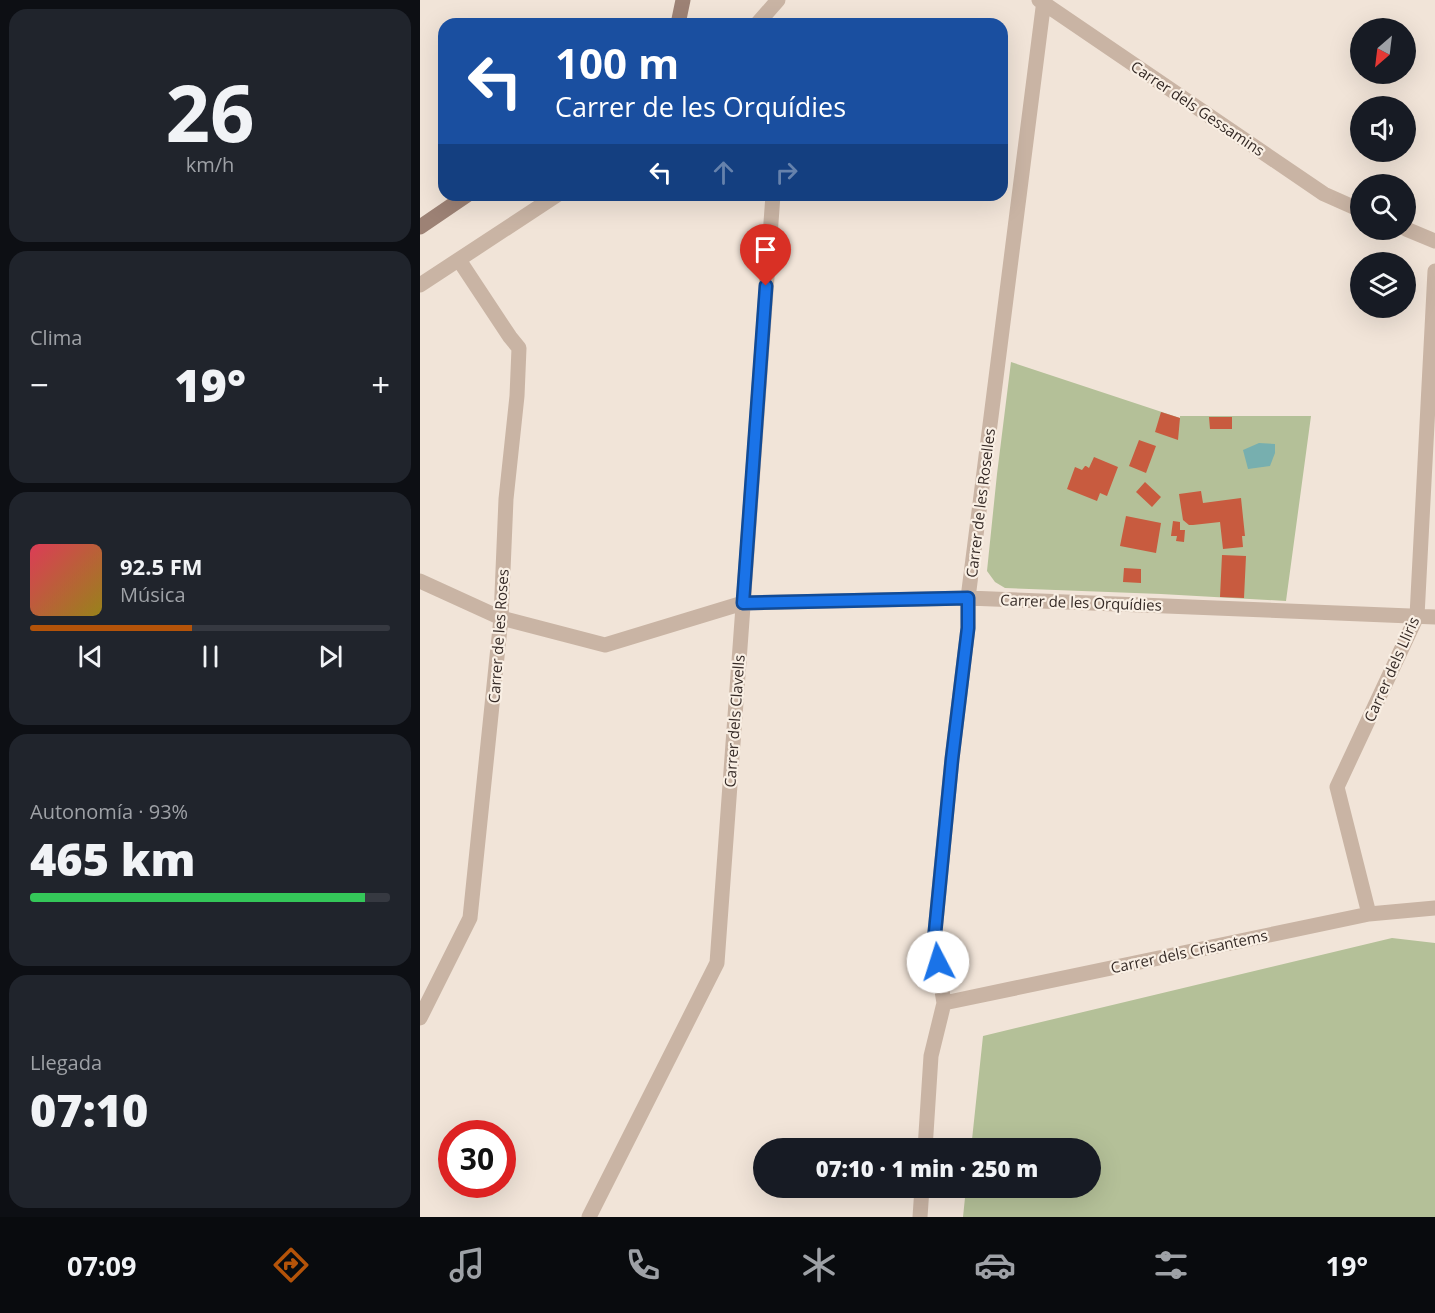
<!DOCTYPE html>
<html lang="es">
<meta charset="utf-8">
<style>
body{margin:0;font-family:"Open Sans",sans-serif;background:#20242c;color:#f1f3f6;height:100vh;display:flex;flex-direction:column;font-size:22px;white-space:nowrap}
*{box-sizing:border-box;margin:0}
p{font-size:20px;color:#9ea1a6}
.icon{flex:none;width:33px;height:33px;fill:none;stroke:currentColor;stroke-width:2;stroke-linecap:round;stroke-linejoin:round}
.map{position:relative;flex:1;overflow:hidden}
.side{display:flex;flex-direction:column;gap:9px;padding:9px;background:#0d0f14;width:420px}
.side>*{flex:none}
.top-card{position:absolute;left:18px;top:18px;width:570px;height:183px;border-radius:18px;box-shadow:0 6px 24px #0002;background:#1a4fa0;color:#fff;overflow:hidden}
.needle{width:39px;rotate:208deg}
.fabs{position:absolute;left:930px;top:18px;display:grid;gap:12px}
.fabs a{display:grid;place-items:center;width:66px;height:66px;border-radius:50%;background:#171b24;box-shadow:0 6px 24px #0002;font-size:30px}
.speed{position:absolute;left:18px;top:1120px;display:flex;gap:12px;font-size:30px;font-weight:700;text-align:center}
.speed>*{display:grid;place-content:center;width:78px;height:78px;border-radius:50%;background:#171b24;box-shadow:0 6px 24px #0002;line-height:1}
.speed .limit{border:9px solid #d22;background:#fff;color:#111}
.pin{position:absolute;display:grid;place-items:center;width:51px;height:51px;color:#fff;margin:-62px -26px;border-radius:50% 50% 50% 0;rotate:-45deg;box-shadow:0 0 6px #0007}
.pin .icon{rotate:45deg}
.me{position:absolute;width:66px;margin:-33px;rotate:355deg;stroke-linejoin:round;filter:drop-shadow(0 0 4px #0008)}
.turn{display:flex;align-items:center;gap:21px;height:126px;padding:0 18px;font-size:27px}
.turn .icon{width:78px;height:78px;stroke-width:2.5}
.turn b{display:block;font-size:42px;line-height:51px}
.lanes{display:flex;align-items:center;height:57px;padding:0 18px;background:#0003;justify-content:center;gap:30px;direction:ltr}
.lanes .off{opacity:.35}
.big{font-size:45px;font-weight:800;line-height:1.1}
.side .tile{flex:1;display:flex;flex-direction:column;justify-content:center;gap:9px;min-width:0;padding:0 21px;border-radius:18px;background:#20242c}
.side .dial{align-items:center;gap:0}
.dial b{font-size:78px;line-height:1}
.song{display:flex;align-items:center;gap:18px}
.cover{width:72px;height:72px;border-radius:9px;background:linear-gradient(135deg,hsl(350 70% 55%),hsl(50 70% 35%))}
.played{height:6px;border-radius:3px;background:linear-gradient(90deg,#b45309 45%,#363941 45%)}
.keys{display:flex;justify-content:space-around;direction:ltr}
.heat{display:flex;justify-content:space-between;align-items:center;font-size:33px;direction:ltr}
.charge{height:9px;border-radius:4px;background:linear-gradient(90deg,#34c759 93%,#363941 0)}
.trip{position:absolute;left:333px;top:1138px;width:348px;height:60px;border-radius:30px;background:#171b24;box-shadow:0 6px 24px #0002;font-weight:800;line-height:60px;text-align:center}
.tabs{display:flex;height:96px;justify-content:space-around;align-items:center;background:#090b0e;color:#9ea1a6}
.tabs .icon{width:42px;height:42px}
.tabs .on{color:#b45309}
.tabs b{font-size:27px;color:#f1f3f6}
main{display:flex;flex:1;min-height:0}
.map>svg:first-child{display:block}
.green{fill:#b4c098}
.water{fill:#77afaf}
.building{fill:#c85b3f}
.lines{fill:none;stroke-linecap:round;stroke-linejoin:round}
.minor{stroke:#c9b4a4;stroke-width:15}
.secondary{stroke:#9d8275;stroke-width:15}
.route-casing{stroke:#114b97;stroke-width:15}
.route{stroke:#1a73e8;stroke-width:10}
.labels{text-anchor:middle;dominant-baseline:central;stroke-width:4.5;stroke-linejoin:round;paint-order:stroke}
.street-label{font-size:15px;fill:#352a26;stroke:#f9efe4}
</style>
<main>
<section class="side">
<div class="tile dial"><b>26</b><p>km/h</p></div>
<div class="tile"><p>Clima</p>
<div class="heat"><a>−</a><b class="big">19°</b><a>+</a></div>
</div>
<div class="tile">
<div class="song"><i class="cover"></i><div><b>92.5 FM</b><p>Música</p></div></div>
<div class="played"></div>
<div class="keys"><svg class="icon" aria-label="previous" viewBox="0 0 24 24"><path d="M18 5L8 12l10 7zM5 5v14"/></svg><svg class="icon" aria-label="pause" viewBox="0 0 24 24"><path d="M8 5v14M16 5v14"/></svg><svg class="icon" aria-label="next" viewBox="0 0 24 24"><path d="M6 5l10 7-10 7zM19 5v14"/></svg></div>
</div>
<div class="tile"><p>Autonomía · 93%</p><b class="big">465 km</b><div class="charge"></div></div>
<div class="tile"><p>Llegada</p><b class="big">07:10</b></div>
</section>
<div class="map">
<svg width="1015" height="1217" viewBox="0 0 1015 1217">
<rect width="100%" height="100%" fill="#f1e4d8"/>
<path class="green" d="M591 362 760 418V416H891L866 601 741 594 585 588 575 582 567 571 577 474Z
M972 938 1015 943V1217H543L546 1188H670V1149H551L563 1036Z"/>
<path class="water" d="M839 443 855 444V453L850 466 828 469 823 450Z"/>
<path class="building" d="M741 412 760 418 758 440 735 432Z
M789 417H812V429H790Z
M719 440 736 446 726 473 709 466Z
M674 457 698 467 687 496 680 493 677 501 647 489 655 467 662 470 665 466H666L669 468Z
M725 482 741 497 732 507 716 492Z
M781 491 783 503 821 498 825 536H822L823 547 803 549 800 522 773 525H769L763 520 759 494Z
M706 516 741 523 736 553 700 546Z
M753 521 760 522V530H765L764 542 756 541 757 536H751Z
M802 555 826 556 824 598 800 597Z
M704 568 721 569V583L703 582Z"/>
<g class="lines">
<path class="minor" d="M619 0 904 194 940 210
M337 24 358 0
M986 229 1015 241
M0 285 137 195
M0 581 81 618 185 645 323 603 548 598 1015 617
M949 914 917 787 997 616 1015 271
M524 1003 949 914 1015 908
M0 1018 50 918 81 618 86 499 97 396 99 348 90 337 39 260
M505 1149 511 1056 524 1003 514 942 532 759 548 628V598L624 0
M169 1217 297 963 353 195
M500 1217 502 1188"/>
<path class="secondary" d="M258 24 263 0
M0 227 47 195"/>
</g>
<g class="lines">
<g class="route-casing">
<path id="route" d="M346 286 323 603 548 598V628L532 759 514 942 518 962"/>
</g>
<use href="#route" class="route"/>
</g>
<g class="labels">
<g class="street-label">
<text transform="translate(778 108) rotate(34)">Carrer dels Gessamins</text>
<text transform="translate(560 503) rotate(-83)">Carrer de les Roselles</text>
<text transform="translate(661 602) rotate(2)">Carrer de les Orquídies</text>
<text transform="translate(78 636) rotate(-86)">Carrer de les Roses</text>
<text transform="translate(971 669) rotate(-66)">Carrer dels Lliris</text>
<text transform="translate(314 721) rotate(-86)">Carrer dels Clavells</text>
<text transform="translate(769 951) rotate(-12)">Carrer dels Crisantems</text>
</g>
</g>
</svg>
<div class="fabs">
<a><svg class="needle" viewBox="-14 -14 28 28"><path d="M0-13l5 13h-10z" fill="#e53935"/><path d="M0 13l5-13h-10z" fill="#9ea1a6"/></svg></a>
<a><svg class="icon" aria-label="sound" viewBox="0 0 24 24"><path d="M4 9h4l5-4v14l-5-4H4zM17 9q2 3 0 6"/></svg></a>
<a><svg class="icon" aria-label="search" viewBox="0 0 24 24"><circle cx="10" cy="10" r="6"/><path d="M15 15l6 6"/></svg></a>
<a><svg class="icon" aria-label="layers" viewBox="0 0 24 24"><path d="M12 4l9 5-9 5-9-5zM3 14l9 5 9-5"/></svg></a>
</div>
<div class="speed"><div class="limit">30</div></div>
<div class="pin" style="left:346px;top:286px;background:#d93025"><svg class="icon" aria-label="arrive" viewBox="0 0 24 24"><path d="M6 21V4h12l-3 4 3 4H6"/></svg></div>
<svg class="me" style="left:518px;top:962px" viewBox="-20 -20 40 40"><circle r="19" fill="#fff"/><path d="M0-13L10 11 0 6-10 11z" fill="#1a73e8"/></svg>
<div class="trip">07:10 · 1 min · 250 m</div>
<div class="top-card">
<div class="turn"><svg class="icon" aria-label="left" viewBox="0 0 24 24"><path d="M17 20v-9H6M10 6l-5 5 5 5"/></svg><div><b>100 m</b>Carrer de les Orquídies</div></div>
<div class="lanes"><svg class="icon" aria-label="left" viewBox="0 0 24 24"><path d="M17 20v-9H6M10 6l-5 5 5 5"/></svg><svg class="icon off" aria-label="ahead" viewBox="0 0 24 24"><path d="M12 20V5M6 11l6-6 6 6"/></svg><svg class="icon off" aria-label="right" viewBox="0 0 24 24"><path d="M7 20v-9h11M14 6l5 5-5 5"/></svg></div>
</div>
</div>
</main>
<nav class="tabs">
<b>07:09</b>
<svg class="icon on" aria-label="directions" viewBox="0 0 24 24"><path d="M12 3l9 9-9 9-9-9zM9 14v-3h6M13 9l2 2-2 2"/></svg>
<svg class="icon" aria-label="music" viewBox="0 0 24 24"><path d="M9 18V5l10-2v13"/><circle cx="6" cy="18" r="3"/><circle cx="16" cy="16" r="3"/></svg>
<svg class="icon" aria-label="phone" viewBox="0 0 24 24"><path d="M5 4h4l2 5-3 2q2 4 5 5l2-3 5 2v4C11 20 4 13 5 4z"/></svg>
<svg class="icon" aria-label="climate" viewBox="0 0 24 24"><path d="M12 3v18M4 7l16 10M4 17L20 7"/></svg>
<svg class="icon" aria-label="car" viewBox="0 0 24 24"><path d="M5 17H2v-5l4-1 3-4h7l3 4 3 1v5h-3M9 17h6M6 11h13"/><circle cx="7" cy="17" r="2"/><circle cx="17" cy="17" r="2"/></svg>
<svg class="icon" aria-label="filters" viewBox="0 0 24 24"><path d="M4 7h16M4 17h16"/><circle cx="9" cy="7" r="2"/><circle cx="15" cy="17" r="2"/></svg>
<b>19°</b>
</nav>
